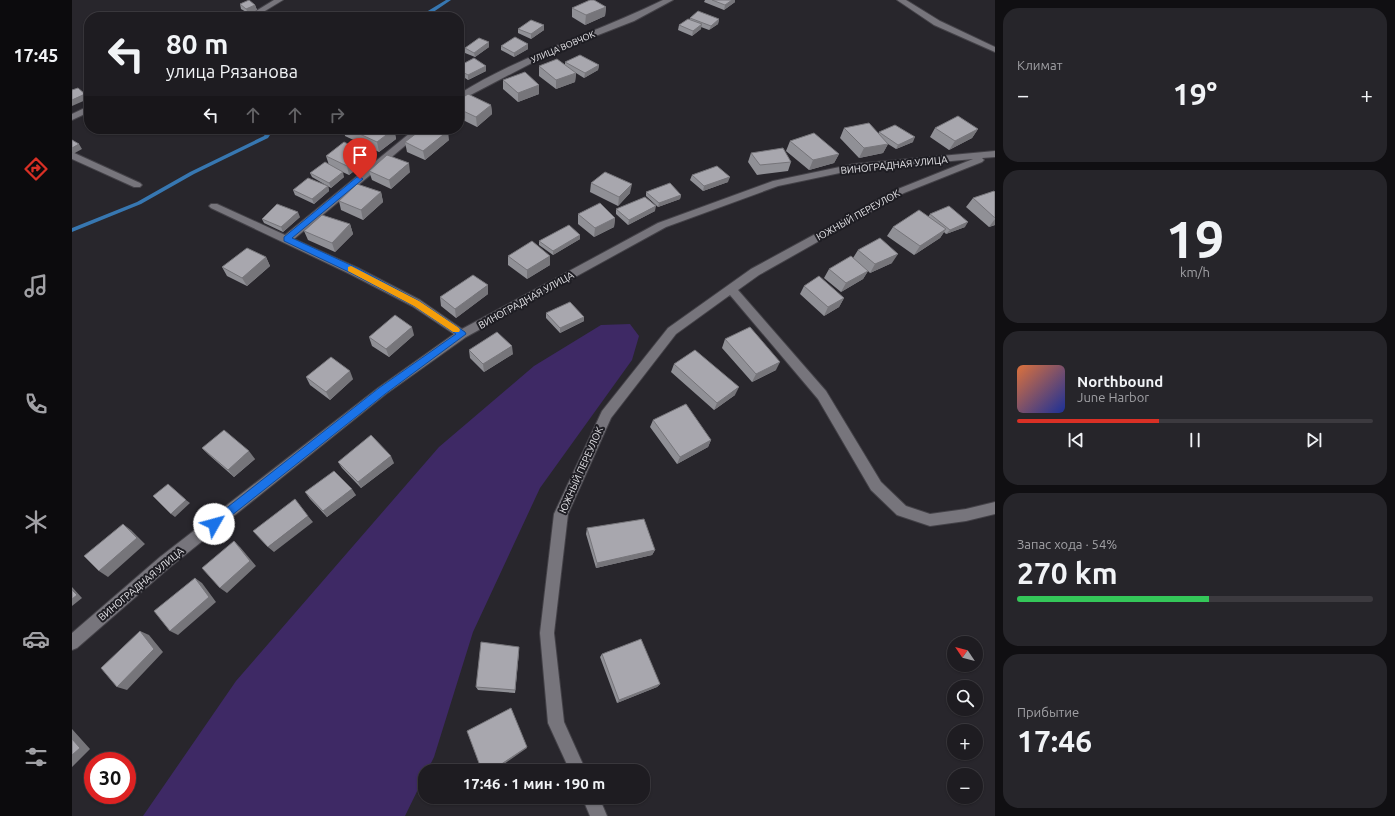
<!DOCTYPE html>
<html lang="ru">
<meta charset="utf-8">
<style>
body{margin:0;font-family:Ubuntu,sans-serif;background:#26252a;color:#f1f3f6;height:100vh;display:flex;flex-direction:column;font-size:15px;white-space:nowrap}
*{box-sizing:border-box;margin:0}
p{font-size:13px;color:#a1a1a5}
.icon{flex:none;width:22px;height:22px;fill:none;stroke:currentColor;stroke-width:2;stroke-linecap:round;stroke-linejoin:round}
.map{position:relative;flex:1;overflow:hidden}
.sheet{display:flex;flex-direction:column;gap:8px;padding:8px;background:#100f12;width:400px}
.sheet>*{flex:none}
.banner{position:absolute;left:12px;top:12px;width:380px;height:122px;border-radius:16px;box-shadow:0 1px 3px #0004,0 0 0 1px #3c3a3f;background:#1e1c21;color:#f1f3f6;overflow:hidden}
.needle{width:26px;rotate:305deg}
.controls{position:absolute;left:875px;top:636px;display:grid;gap:8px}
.controls a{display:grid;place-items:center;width:36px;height:36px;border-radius:50%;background:#1e1c21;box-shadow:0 1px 3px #0004,0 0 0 1px #3c3a3f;font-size:20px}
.speed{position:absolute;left:12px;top:752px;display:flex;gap:8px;font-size:20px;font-weight:700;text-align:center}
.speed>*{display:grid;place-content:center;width:52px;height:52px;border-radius:50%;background:#1e1c21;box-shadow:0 1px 3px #0004,0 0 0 1px #3c3a3f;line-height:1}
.speed .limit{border:6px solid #d22;background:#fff;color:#111}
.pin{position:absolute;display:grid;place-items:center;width:34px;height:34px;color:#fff;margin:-41px -17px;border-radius:50% 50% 50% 0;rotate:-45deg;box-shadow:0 0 4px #0007}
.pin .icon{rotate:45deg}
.me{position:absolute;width:44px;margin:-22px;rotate:52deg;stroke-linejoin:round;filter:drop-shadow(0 0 3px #0008)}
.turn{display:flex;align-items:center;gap:14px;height:84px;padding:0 16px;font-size:18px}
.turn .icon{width:52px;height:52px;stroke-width:2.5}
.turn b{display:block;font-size:28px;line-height:34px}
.lanes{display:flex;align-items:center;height:38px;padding:0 16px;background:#0003;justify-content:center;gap:20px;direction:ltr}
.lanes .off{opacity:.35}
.big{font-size:30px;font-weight:600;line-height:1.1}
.sheet .tile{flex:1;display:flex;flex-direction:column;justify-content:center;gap:6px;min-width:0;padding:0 14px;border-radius:16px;background:#26252a}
.sheet .dial{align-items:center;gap:0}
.dial b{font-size:52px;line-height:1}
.song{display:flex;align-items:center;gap:12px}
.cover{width:48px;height:48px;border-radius:6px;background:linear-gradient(135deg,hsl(20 70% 55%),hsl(230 70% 35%))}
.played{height:4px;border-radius:2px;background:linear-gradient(90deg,#d93025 40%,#3c3a3f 40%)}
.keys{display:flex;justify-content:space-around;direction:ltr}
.heat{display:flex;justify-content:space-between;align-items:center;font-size:22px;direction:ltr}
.charge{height:6px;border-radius:3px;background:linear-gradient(90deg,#34c759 54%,#3c3a3f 0)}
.trip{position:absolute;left:346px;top:764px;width:232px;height:40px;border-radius:16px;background:#1e1c21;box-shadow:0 1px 3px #0004,0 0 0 1px #3c3a3f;font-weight:600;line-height:40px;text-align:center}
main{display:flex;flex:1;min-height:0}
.tabs{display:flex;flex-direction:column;width:72px;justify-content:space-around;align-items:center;background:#0c0b0d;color:#a1a1a5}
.tabs .icon{width:28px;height:28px}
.tabs .current{color:#d93025}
.tabs b{font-size:18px;color:#f1f3f6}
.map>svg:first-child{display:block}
.green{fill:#3e2965}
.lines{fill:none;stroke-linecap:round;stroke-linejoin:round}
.stream{fill:#3777b1;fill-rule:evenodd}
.minor-casing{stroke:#444248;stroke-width:2}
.minor{fill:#77757c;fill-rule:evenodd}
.wall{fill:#909096}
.shaded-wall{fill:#76757a}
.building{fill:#a8a7ae;stroke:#76757a}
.route{fill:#1a73e8;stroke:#114b97}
.slow{fill:#f59e0b}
.labels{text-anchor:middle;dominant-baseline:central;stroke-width:4;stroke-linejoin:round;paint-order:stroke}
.far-street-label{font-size:9px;fill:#e6e5e9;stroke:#1e1d23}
.street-label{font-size:10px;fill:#e6e5e9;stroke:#1e1d23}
</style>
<main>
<nav class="tabs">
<b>17:45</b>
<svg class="icon current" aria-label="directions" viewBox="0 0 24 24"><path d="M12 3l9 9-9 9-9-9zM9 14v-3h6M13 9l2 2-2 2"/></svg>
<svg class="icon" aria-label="music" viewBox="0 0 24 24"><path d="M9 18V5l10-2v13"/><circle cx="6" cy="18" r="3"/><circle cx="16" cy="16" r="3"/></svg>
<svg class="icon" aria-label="phone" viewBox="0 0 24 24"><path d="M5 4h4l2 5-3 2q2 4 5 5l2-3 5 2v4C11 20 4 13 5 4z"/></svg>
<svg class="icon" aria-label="climate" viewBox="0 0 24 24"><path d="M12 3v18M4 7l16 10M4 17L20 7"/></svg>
<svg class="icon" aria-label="car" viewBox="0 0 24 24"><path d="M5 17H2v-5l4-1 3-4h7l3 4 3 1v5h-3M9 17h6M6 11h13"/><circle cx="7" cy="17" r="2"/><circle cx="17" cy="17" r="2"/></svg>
<svg class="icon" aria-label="filters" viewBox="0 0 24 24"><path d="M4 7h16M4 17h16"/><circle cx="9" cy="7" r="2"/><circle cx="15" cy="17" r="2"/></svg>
</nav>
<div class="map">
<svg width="923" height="816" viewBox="0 0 923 816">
<rect width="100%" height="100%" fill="#28262c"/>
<path class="green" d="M558 324 567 336 560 360 468 488 401 632 362 757 355 771H353V775L333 816H71L164 681 367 447 462 366 529 325Z"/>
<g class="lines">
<path class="stream" d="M374 0H379L354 17H346Z
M196 129H202L196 138 122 174 69 204 0 232V228L65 202 118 172 192 136Z"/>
<g class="minor-casing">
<path id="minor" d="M202 0H211L183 17H174Z
M591 0H601L562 21 475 55 387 101V94C451 54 524 33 591 0Z
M825 0H834L868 21 923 47V52L862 25Z
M17 106V112L0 120V114Z
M343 129H353L222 239 286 268 348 300 390 329 586 223 701 181 782 164 923 151V157L910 158 912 160 910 162 832 193 687 275 666 290 754 391 809 482 834 506 858 514 894 509 923 502V514L894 521 858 526 825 515 799 490 746 399 658 295 604 334 539 418 496 514 482 633 492 722 514 771H498L476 723 468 633 482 514 530 411 596 328 679 269 826 189 901 159 782 170 706 186 594 227 394 337 314 394 98 567 5 648 0 650V633L88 557 306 388 382 334 340 306 278 274 139 208 137 206 139 204H145L213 235Z
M0 152 68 183 70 185 68 187H62L0 159Z
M510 797H527L535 816H518Z"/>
</g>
<use href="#minor" class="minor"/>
</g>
<path class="wall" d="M633 0H663V2L652 10 632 2Z
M168 4 183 5 185 10 176 13 169 9Z
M534 7 533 16 513 25 500 17V8Z
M618 18 647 19 646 24 637 30 629 27V29L620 36 606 30 607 25 617 20Z
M446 29 472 30 459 39 446 33Z
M417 42V47L403 57 393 53V48Z
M456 44V49L442 57 429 50V46Z
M493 62 527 65 526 70 512 78 504 73 503 82 484 89 467 76V66L493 65Z
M387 66H414V71L396 80 387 74Z
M431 80 467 85V94L446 102 431 89Z
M387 100 419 105 420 114 405 127 387 118Z
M772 128 806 134 807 132 841 142 824 149 816 144 811 153 787 158 768 138Z
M863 128 906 129 900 138 877 150 858 137Z
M272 129H322L324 139 307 152 273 136Z
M377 140 353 160 335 152 333 142Z
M718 141 767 154 762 163 737 170 714 151Z
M679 153 719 162 716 171 685 175 676 162Z
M254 156 295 161 277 175 262 168 272 177 259 188 240 177 238 173 257 165Z
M297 171 338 172 319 189 300 180Z
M620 175 656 182 631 191 618 180Z
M519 183 558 193 546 206 518 192Z
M256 186 257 191 242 204 223 195 221 190Z
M309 192 311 202 291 220 269 210 267 201Z
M574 192 609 195 608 199 586 207 574 196Z
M923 192V225L917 227 894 207 901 198Z
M544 209 583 211 556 225 544 214Z
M506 214 543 218 542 227 522 237 506 224Z
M858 214 893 227 874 234 872 232 868 238 842 255 815 236 821 227 856 217Z
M228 217 211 232 192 223 190 219Z
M278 224 281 234 263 252 236 240 232 231Z
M508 235V239L481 255 467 245V241Z
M786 250 820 263 798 273 796 271 791 279 769 292 752 278 757 269 781 258Z
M436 256 478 265 455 279 436 265Z
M194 257 198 266 175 286 155 276 150 267Z
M732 286 772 298 767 307 752 316 728 294Z
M416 294 384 318 369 306 368 297Z
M474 313 512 317V321L488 333 474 318Z
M342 335 317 357 300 346 297 337Z
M653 339 704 370 680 382 650 348Z
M397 350 441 354 412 372 398 358Z
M602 364 663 395 642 410 599 372Z
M234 377 281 379 258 400 238 385Z
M581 420 639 440 636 447 605 464 578 427Z
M130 448 183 459 162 477 137 455Z
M266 462 322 463 289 488 270 468Z
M233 492 284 495 255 517 238 499Z
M515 528 583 550 580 555 524 568 514 534Z
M447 647V651L443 693 406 690 404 687Z
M530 654 588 684 585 687 545 703 528 657Z"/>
<path class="shaded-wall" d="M660 0H663V2L652 10 653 5Z
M183 5 185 10 176 13 174 9Z
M534 7 533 16 513 25 514 15Z
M647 19 646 24 637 30 639 26Z
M630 24 629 29 620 36 621 31Z
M472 25V30L459 39V34Z
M417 42V47L403 57 402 53Z
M456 44V49L442 57V53Z
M527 65 526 70 512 78 513 73Z
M414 66V71L396 80V75Z
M504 73 503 82 484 89V80Z
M467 85V94L446 102V93Z
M13 94 16 99 0 106V100Z
M419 105 420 114 405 127 404 117Z
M322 129 324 139 307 152 305 142Z
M906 129 900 138 877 150 883 141Z
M376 131 377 140 353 160 351 151Z
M843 137 841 142 824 149 826 145Z
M7 144 10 149 1 154 0 152V148Z
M816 144 811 153 787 158 792 148Z
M292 152 295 161 277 175 275 166Z
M767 154 762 163 737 170 741 160Z
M337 163 338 172 319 189 317 180Z
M271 172 272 177 259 188 257 183Z
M658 177 656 182 631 191 632 186Z
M560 184 558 193 546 206 547 197Z
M256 186 257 191 242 204 240 199Z
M309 192 311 202 291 220 289 210Z
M609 195 608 199 586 207 587 203Z
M584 206 583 211 556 225 557 220Z
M226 212 228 217 211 232 209 227Z
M543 218 542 227 522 237 523 228Z
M923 219V225L917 227Z
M896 222 893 227 874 234 878 230Z
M278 224 281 234 263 252 260 243Z
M874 229 868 238 842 255 848 246Z
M508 235V239L481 255V251Z
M826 254 820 263 798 273 803 264Z
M478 256V265L455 279V270Z
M194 257 198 266 175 286 170 278Z
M796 271 791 279 769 292 774 283Z
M416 285V294L384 318 383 309Z
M772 298 767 307 752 316 756 307Z
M512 317V321L488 333V328Z
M340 327 342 335 317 357 314 349Z
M440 346 441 354 412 372 411 364Z
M708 362 704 370 680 382 684 374Z
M278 371 281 379 258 400 254 392Z
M667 387 663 395 642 410 645 403Z
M639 440 636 447 605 464 608 457Z
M177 451 183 459 162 477 156 470Z
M319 456 322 463 289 488 286 482Z
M280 489 284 495 255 517 251 511Z
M114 500 118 503 103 517 99 514Z
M236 516 241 522 202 552 196 547Z
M51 524 59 530 73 544 36 577 27 571Z
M162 541 168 547 184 566 155 593 148 588Z
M583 550 580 555 524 568 525 563Z
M123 578 130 583 144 602 106 635 98 631Z
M0 587 10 598 0 606Z
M68 631 77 635 91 652 55 690 45 687Z
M447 647V651L443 693V690Z
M588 684 585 687 545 703 547 700Z
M0 729 18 749 0 767Z
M455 747V748L422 771H419Z"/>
<path class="building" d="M177 0 183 5 174 9 168 4Z
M518 0H522L534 7 514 15 500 8Z
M640 0H660L653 5Z
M626 11 647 19 639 26 618 18Z
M143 15 146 17H137Z
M616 19 630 24 621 31 607 25Z
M459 20 472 25 459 34 446 29Z
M443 37 456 44 442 53 429 46Z
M407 38 417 42 402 53 393 48Z
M508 55 527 65 513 73 493 62Z
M402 58 414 66 396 75 387 70V66Z
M485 59 504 73 484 80 467 66Z
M453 72 467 85 446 93 431 80Z
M6 88 13 94 0 100V90Z
M396 94 419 105 404 117 387 109V100Z
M886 116 906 129 883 141 863 128Z
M797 123 816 144 792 148 772 128Z
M823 125 843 137 826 145 807 132Z
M277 129H322L305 142Z
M350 129H372L376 131 351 151 333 142Z
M742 133 767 154 741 160 718 141Z
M0 140 7 144 0 148Z
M272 142 292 152 275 166 254 156Z
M711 148 719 162 688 165 679 153Z
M315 155 337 163 317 180 297 171Z
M253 162 271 172 257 183 238 173Z
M645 166 658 177 632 186 620 175Z
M533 172 560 184 547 197 519 183Z
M236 178 256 186 240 199 221 190Z
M598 183 609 195 587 203 574 192Z
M285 184 309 192 289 210 267 201Z
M922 191 923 192V218L901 198Z
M573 197 584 206 557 220 544 209Z
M528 203 543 218 523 228 506 214Z
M205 204 226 212 209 227 190 219Z
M877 206 896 222 878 230 858 214Z
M847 210 874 229 848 246 821 227Z
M250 215 278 224 260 243 232 231Z
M497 225 508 235 481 251 467 241Z
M808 238 826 254 803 264 786 250Z
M460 241 478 256 455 270 436 256Z
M175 248 194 257 170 278 150 267Z
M779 256 796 271 774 283 757 269Z
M401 275 416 285 383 309 368 297Z
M747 276 772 298 756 307 732 286Z
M498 302 512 317 488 328 474 313Z
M323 315 340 327 314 349 297 337Z
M678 327 708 362 684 374 653 339Z
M425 332 440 346 411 364 397 350Z
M623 350 667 387 645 403 602 364Z
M259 357 278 371 254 392 234 377Z
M614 404 639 440 608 457 581 420Z
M152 430 177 451 156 470 130 448Z
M299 435 319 456 286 482 266 462Z
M262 471 280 489 251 511 233 492Z
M96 484 114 500 99 514 81 496Z
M223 499 236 516 196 547 181 531Z
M572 519 583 550 525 563 515 528Z
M51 524 65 538 27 571 12 556Z
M162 541 178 561 148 588 130 568Z
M123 578 137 597 98 631 82 611Z
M0 590 5 595 0 599Z
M68 631 82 649 45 687 29 668Z
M569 639 588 684 547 700 530 654Z
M409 642 447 647 443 690 404 687Z
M439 708 455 747 419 771H410L395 731Z
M0 739 8 748 0 755Z"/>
<path class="route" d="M285 177H288L291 179 220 238 285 268 347 301 393 332 394 334 313 394 145 527 142 529 138 527 137 524 138 521 307 388 384 334 342 306 279 273 212 241V237Z"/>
<path class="slow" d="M279 266 347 301 387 328 388 330 387 332H381L342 306 276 271V267Z"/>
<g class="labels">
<g class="far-street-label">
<text transform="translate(491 47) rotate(-23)">УЛИЦА ВОВЧОК</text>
</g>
<g class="street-label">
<text transform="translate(822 165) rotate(-6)">ВИНОГРАДНАЯ УЛИЦА</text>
<text transform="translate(786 215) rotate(-29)">ЮЖНЫЙ ПЕРЕУЛОК</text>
<text transform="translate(454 300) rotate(-29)">ВИНОГРАДНАЯ УЛИЦА</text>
<text transform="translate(509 470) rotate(-66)">ЮЖНЫЙ ПЕРЕУЛОК</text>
<text transform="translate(69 584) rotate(-40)">ВИНОГРАДНАЯ УЛИЦА</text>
</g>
</g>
</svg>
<div class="controls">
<a><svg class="needle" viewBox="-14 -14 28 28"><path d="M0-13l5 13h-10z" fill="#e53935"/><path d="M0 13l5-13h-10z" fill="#a1a1a5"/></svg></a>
<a><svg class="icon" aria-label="search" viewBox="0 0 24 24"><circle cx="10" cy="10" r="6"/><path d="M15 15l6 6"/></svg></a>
<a>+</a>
<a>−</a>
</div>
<div class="speed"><div class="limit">30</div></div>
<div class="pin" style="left:288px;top:179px;background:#d93025"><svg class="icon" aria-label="arrive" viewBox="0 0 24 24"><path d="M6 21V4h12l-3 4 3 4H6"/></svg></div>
<svg class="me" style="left:142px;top:524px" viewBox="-20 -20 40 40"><circle r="19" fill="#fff"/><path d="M0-13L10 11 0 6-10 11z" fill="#1a73e8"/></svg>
<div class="trip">17:46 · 1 мин · 190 m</div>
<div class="banner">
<div class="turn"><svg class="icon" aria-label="left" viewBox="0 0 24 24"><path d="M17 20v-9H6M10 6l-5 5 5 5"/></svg><div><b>80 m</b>улица Рязанова</div></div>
<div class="lanes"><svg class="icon" aria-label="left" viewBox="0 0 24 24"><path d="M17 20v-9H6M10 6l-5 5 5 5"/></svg><svg class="icon off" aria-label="ahead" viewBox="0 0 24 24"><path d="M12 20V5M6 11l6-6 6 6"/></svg><svg class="icon off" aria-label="ahead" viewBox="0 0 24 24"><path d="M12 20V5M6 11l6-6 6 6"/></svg><svg class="icon off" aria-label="right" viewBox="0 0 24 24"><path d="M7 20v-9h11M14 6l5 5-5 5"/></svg></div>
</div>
</div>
<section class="sheet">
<div class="tile"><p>Климат</p>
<div class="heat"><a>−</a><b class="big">19°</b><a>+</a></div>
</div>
<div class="tile dial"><b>19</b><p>km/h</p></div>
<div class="tile">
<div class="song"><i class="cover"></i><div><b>Northbound</b><p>June Harbor</p></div></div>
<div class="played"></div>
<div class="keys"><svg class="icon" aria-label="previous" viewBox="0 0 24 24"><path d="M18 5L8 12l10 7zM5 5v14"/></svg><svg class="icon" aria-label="pause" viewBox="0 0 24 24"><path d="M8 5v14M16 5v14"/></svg><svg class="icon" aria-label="next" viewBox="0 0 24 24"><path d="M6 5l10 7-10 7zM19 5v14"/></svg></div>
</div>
<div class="tile"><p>Запас хода · 54%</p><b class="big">270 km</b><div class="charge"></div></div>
<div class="tile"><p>Прибытие</p><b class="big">17:46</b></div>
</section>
</main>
